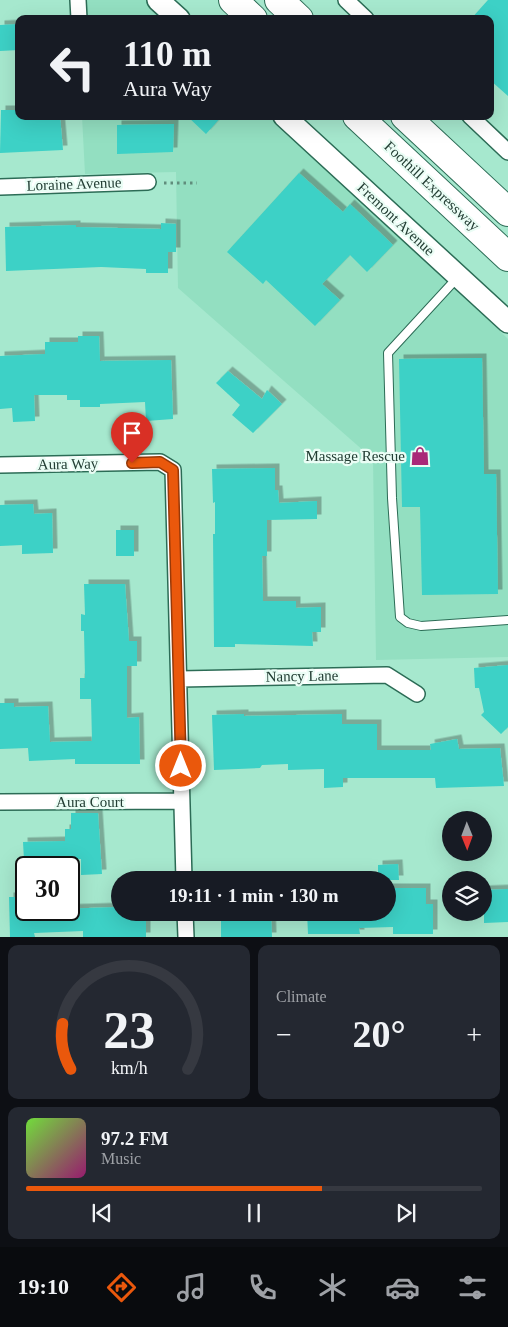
<!DOCTYPE html>
<meta charset="utf-8">
<style>
body{margin:0;font-family:"Times New Roman",serif;background:#242831;color:#f1f3f6;height:100vh;display:flex;flex-direction:column;font-size:19px;white-space:nowrap}
*{box-sizing:border-box;margin:0}
p{font-size:16px;color:#9ea1a6}
.icon{flex:none;width:28px;height:28px;fill:none;stroke:currentColor;stroke-width:2;stroke-linecap:round;stroke-linejoin:round}
.map{position:relative;height:937px;overflow:hidden}
.details{display:flex;flex-direction:column;gap:8px;padding:8px;background:#0d0f14;flex:1}
.details>*{flex:none}
.top-card{position:absolute;left:15px;top:15px;width:479px;height:105px;border-radius:10px;box-shadow:0 5px 20px #0002;background:#171b24;color:#f1f3f6;overflow:hidden}
.needle{width:32px;rotate:179deg}
.fabs{position:absolute;left:442px;top:811px;display:grid;gap:10px}
.fabs a{display:grid;place-items:center;width:50px;height:50px;border-radius:50%;background:#171b24;box-shadow:0 5px 20px #0002;font-size:25px}
.speed{position:absolute;left:15px;top:856px;display:flex;gap:10px;font-size:25px;font-weight:700;text-align:center}
.speed>*{display:grid;place-content:center;width:65px;height:65px;border-radius:50%;background:#171b24;box-shadow:0 5px 20px #0002;line-height:1}
.speed .limit{border:2px solid #111;border-radius:8px;background:#fff;color:#111}
.pin{position:absolute;display:grid;place-items:center;width:42px;height:42px;color:#fff;margin:-51px -21px;border-radius:50% 50% 50% 0;rotate:-45deg;box-shadow:0 0 5px #0007}
.pin .icon{rotate:45deg}
.me{position:absolute;width:55px;margin:-28px;rotate:0deg;stroke-linejoin:round;filter:drop-shadow(0 0 4px #0008)}
.turn{display:flex;align-items:center;gap:18px;height:105px;padding:0 25px;font-size:22px}
.turn .icon{width:65px;height:65px;stroke-width:2.5}
.turn b{display:block;font-size:35px;line-height:42px}
.big{font-size:38px;font-weight:700;line-height:1.1}
.details .widget{flex:1;display:flex;flex-direction:column;justify-content:center;gap:8px;min-width:0;padding:0 18px;border-radius:10px;background:#242831}
.details .dial{align-items:center;gap:0}
.dial svg{height:130px;overflow:visible;fill:none;stroke:#363941;stroke-width:7;stroke-linecap:round;text-anchor:middle}
.dial text{fill:#f1f3f6;stroke:none}
.song{display:flex;align-items:center;gap:15px}
.cover{width:60px;height:60px;border-radius:8px;background:linear-gradient(135deg,hsl(100 70% 55%),hsl(320 70% 35%))}
.played{height:5px;border-radius:2px;background:linear-gradient(90deg,#ea580c 65%,#363941 65%)}
.keys{display:flex;justify-content:space-around;direction:ltr}
.heat{display:flex;justify-content:space-between;align-items:center;font-size:28px;direction:ltr}
.details .tiles{flex:1;display:grid;gap:8px;grid-template-columns:1fr 1fr}
.widget:last-child{grid-column:span 2}
.trip{position:absolute;left:111px;top:871px;width:285px;height:50px;border-radius:25px;background:#171b24;box-shadow:0 5px 20px #0002;font-weight:700;line-height:50px;text-align:center}
.tab-bar{display:flex;height:80px;justify-content:space-around;align-items:center;background:#090b0e;color:#9ea1a6}
.tab-bar .icon{width:35px;height:35px}
.tab-bar .selected{color:#ea580c}
.tab-bar b{font-size:22px;color:#f1f3f6}
.map>svg:first-child{display:block}
.built{fill:#93dfc1}
.building{fill:#3cd1c6;filter:url(#shadow)}
.lines{fill:none;stroke-linecap:round;stroke-linejoin:round}
.lane-casing{stroke:#2c6c56;stroke-width:10}
.street-casing{stroke:#2c6c56;stroke-width:18}
.secondary-casing{stroke:#2c6c56;stroke-width:24}
.highway-casing{stroke:#2c6c56;stroke-width:30}
.path{stroke:#608d7c;stroke-width:3;stroke-dasharray:2.5 4;stroke-linecap:butt}
.lane{stroke:#fff;stroke-width:8}
.street{stroke:#fff;stroke-width:15}
.secondary{stroke:#fff;stroke-width:21}
.highway{stroke:#fff;stroke-width:28}
.route-casing{stroke:#983908;stroke-width:12}
.route{stroke:#ea580c;stroke-width:9}
.labels{text-anchor:middle;dominant-baseline:central;stroke-width:4.5;stroke-linejoin:round;paint-order:stroke}
.street-label{font-size:15px;fill:#223d33;stroke:#eafdf5}
.poi-label{font-size:15px;fill:#223d33;stroke:#eafdf5;text-anchor:end}
</style>
<div class="map">
<svg width="508" height="937" viewBox="0 0 508 937">
<defs>
<filter id="shadow"><feDropShadow dx="4.5" dy="-4.5" stdDeviation="0" flood-color="#0004"/></filter>
</defs>
<rect width="100%" height="100%" fill="#a6e8ce"/>
<path class="built" d="M75 0H161L180 19H76Z
M82 116H280L508 339V657L376 660 373 459 178 288 176 172 85 174Z"/>
<path class="building" d="M488 0H508V96L490 80V19H471Z
M19 24V50L0 51V25Z
M1 110H19V116H60L63 150 0 153Z
M187 116H222L206 134Z
M174 124 173 152 117 154V125Z
M299 173 343 212 350 204 393 245 367 272 350 255 322 284 340 300 315 326 266 280 263 284 227 252Z
M161 223 176 224V252H168V273H146V269L101 267 6 271 5 227 76 225V227L161 229Z
M78 336H99L100 361 171 360 173 419 146 421 145 402 100 404V407H80V400H67V395H34L35 421 13 422 12 408 0 409V356L45 354V342H78Z
M482 358 484 474H496L498 594 422 595 420 507H402L399 359Z
M228 371 262 399 267 390 282 404 253 433 232 415 240 405 216 383Z
M275 468V490H278L279 503 317 501V519L267 520V556H262L263 601H296V608L321 607V632H312L313 646 235 644V647H214L213 534H215V502L213 503 212 469Z
M33 504 34 514 52 513 53 553 22 554V545L0 546V505Z
M116 530H134V556H116Z
M84 584H125L129 641H137V666H127V718L139 717 140 764H75V759L29 761 28 748 0 749V703H14V707L48 706 50 742 92 741 91 699H80V678H85L84 631H81V614L85 615Z
M508 665V727L501 734 481 715 484 712 479 688H475L474 668Z
M244 714V716L342 714V724H377V750H431L430 744 457 739 459 749 500 748 504 786 436 788 435 778H343V787L324 788V769L288 770V764L262 765 260 768 214 770 212 715Z
M71 813H98L102 874 81 875V859L24 860 23 842 65 841V829H71Z
M398 864 399 880H378V865Z
M388 888H426V904H433V934H393V927L359 928 360 934H308L307 912H388Z
M508 889V922L484 923V890Z
M9 897H26V910L120 907V912H146V937H83V931L34 933 35 937H10Z
M221 912H271L272 937H221Z"/>
<g class="lines">
<g class="lane-casing">
<path id="lane" d="M457 278 388 353 392 498 400 617 408 623 421 626 508 620"/>
</g>
<g class="street-casing">
<path id="street" d="M78 0 79 19
M346 0 366 19
M470 116 508 152
M0 187 148 182
M0 465 160 462 173 470 184 880
M180 679 387 675 417 694
M0 802 181 801
M185 912 186 937"/>
</g>
<g class="secondary-casing">
<path id="secondary" d="M158 0 179 19
M284 116 508 322"/>
</g>
<g class="highway-casing">
<path id="highway" d="M233 0 253 19
M279 0 299 19
M357 116 508 257
M405 116 508 212"/>
</g>
<path class="path" d="M164 183H197"/>
<use href="#lane" class="lane"/>
<use href="#street" class="street"/>
<use href="#secondary" class="secondary"/>
<use href="#highway" class="highway"/>
</g>
<g class="lines">
<g class="route-casing">
<path id="route" d="M132 463 160 462 173 470 181 766"/>
</g>
<use href="#route" class="route"/>
</g>
<defs>
<g id="shop-bare" transform="scale(1.5)"><path d="M-5-2.5h2.3a2.7 3.5 0 0 1 5.4 0H5L5.5 6h-11ZM-1.5-2.5h3a1.5 2.3 0 0 0-3 0Z" fill="#a92978" stroke="#eafdf5" stroke-width="2.5" paint-order="stroke"/></g>
</defs>
<g fill-rule="evenodd">
<use href="#shop-bare" x="420" y="456"/>
</g>
<g class="labels">
<g class="street-label">
<text transform="translate(74 184) rotate(-2)">Loraine Avenue</text>
<text transform="translate(432 186) rotate(43)">Foothill Expressway</text>
<text transform="translate(396 219) rotate(43)">Fremont Avenue</text>
<text transform="translate(68 464) rotate(-1)">Aura Way</text>
<text transform="translate(302 676) rotate(-1)">Nancy Lane</text>
<text x="90" y="802">Aura Court</text>
</g>
<g class="poi-label">
<text x="405" y="456">Massage Rescue</text>
</g>
</g>
</svg>
<div class="fabs">
<a><svg class="needle" viewBox="-14 -14 28 28"><path d="M0-13l5 13h-10z" fill="#e53935"/><path d="M0 13l5-13h-10z" fill="#9ea1a6"/></svg></a>
<a><svg class="icon" aria-label="layers" viewBox="0 0 24 24"><path d="M12 4l9 5-9 5-9-5zM3 14l9 5 9-5"/></svg></a>
</div>
<div class="speed"><div class="limit">30</div></div>
<div class="pin" style="left:132px;top:463px;background:#d93025"><svg class="icon" aria-label="arrive" viewBox="0 0 24 24"><path d="M6 21V4h12l-3 4 3 4H6"/></svg></div>
<svg class="me" style="left:181px;top:766px" viewBox="-20 -20 40 40"><circle r="17" fill="#ea580c" stroke="#fff" stroke-width="3"/><path d="M0-11L8 9 0 5-8 9z" fill="#fff"/></svg>
<div class="trip">19:11 · 1 min · 130 m</div>
<div class="top-card">
<div class="turn"><svg class="icon" aria-label="left" viewBox="0 0 24 24"><path d="M17 20v-9H6M10 6l-5 5 5 5"/></svg><div><b>110 m</b>Aura Way</div></div>
</div>
</div>
<section class="details">
<div class="tiles">
<div class="widget dial"><svg viewBox="0 0 100 80">
<path d="M14 69A42 42 0 1 1 86 69"/>
<path d="M14 69A42 42 0 0 1 9 41" stroke="#ea580c"/>
<text x="50" y="56" font-size="32" font-weight="700">23</text>
<text x="50" y="72" font-size="11">km/h</text>
</svg></div>
<div class="widget"><p>Climate</p>
<div class="heat"><a>−</a><b class="big">20°</b><a>+</a></div>
</div>
<div class="widget">
<div class="song"><i class="cover"></i><div><b>97.2 FM</b><p>Music</p></div></div>
<div class="played"></div>
<div class="keys"><svg class="icon" aria-label="previous" viewBox="0 0 24 24"><path d="M18 5L8 12l10 7zM5 5v14"/></svg><svg class="icon" aria-label="pause" viewBox="0 0 24 24"><path d="M8 5v14M16 5v14"/></svg><svg class="icon" aria-label="next" viewBox="0 0 24 24"><path d="M6 5l10 7-10 7zM19 5v14"/></svg></div>
</div>
</div>
</section>
<nav class="tab-bar">
<b>19:10</b>
<svg class="icon selected" aria-label="directions" viewBox="0 0 24 24"><path d="M12 3l9 9-9 9-9-9zM9 14v-3h6M13 9l2 2-2 2"/></svg>
<svg class="icon" aria-label="music" viewBox="0 0 24 24"><path d="M9 18V5l10-2v13"/><circle cx="6" cy="18" r="3"/><circle cx="16" cy="16" r="3"/></svg>
<svg class="icon" aria-label="phone" viewBox="0 0 24 24"><path d="M5 4h4l2 5-3 2q2 4 5 5l2-3 5 2v4C11 20 4 13 5 4z"/></svg>
<svg class="icon" aria-label="climate" viewBox="0 0 24 24"><path d="M12 3v18M4 7l16 10M4 17L20 7"/></svg>
<svg class="icon" aria-label="car" viewBox="0 0 24 24"><path d="M5 17H2v-5l4-1 3-4h7l3 4 3 1v5h-3M9 17h6M6 11h13"/><circle cx="7" cy="17" r="2"/><circle cx="17" cy="17" r="2"/></svg>
<svg class="icon" aria-label="filters" viewBox="0 0 24 24"><path d="M4 7h16M4 17h16"/><circle cx="9" cy="7" r="2"/><circle cx="15" cy="17" r="2"/></svg>
</nav>
